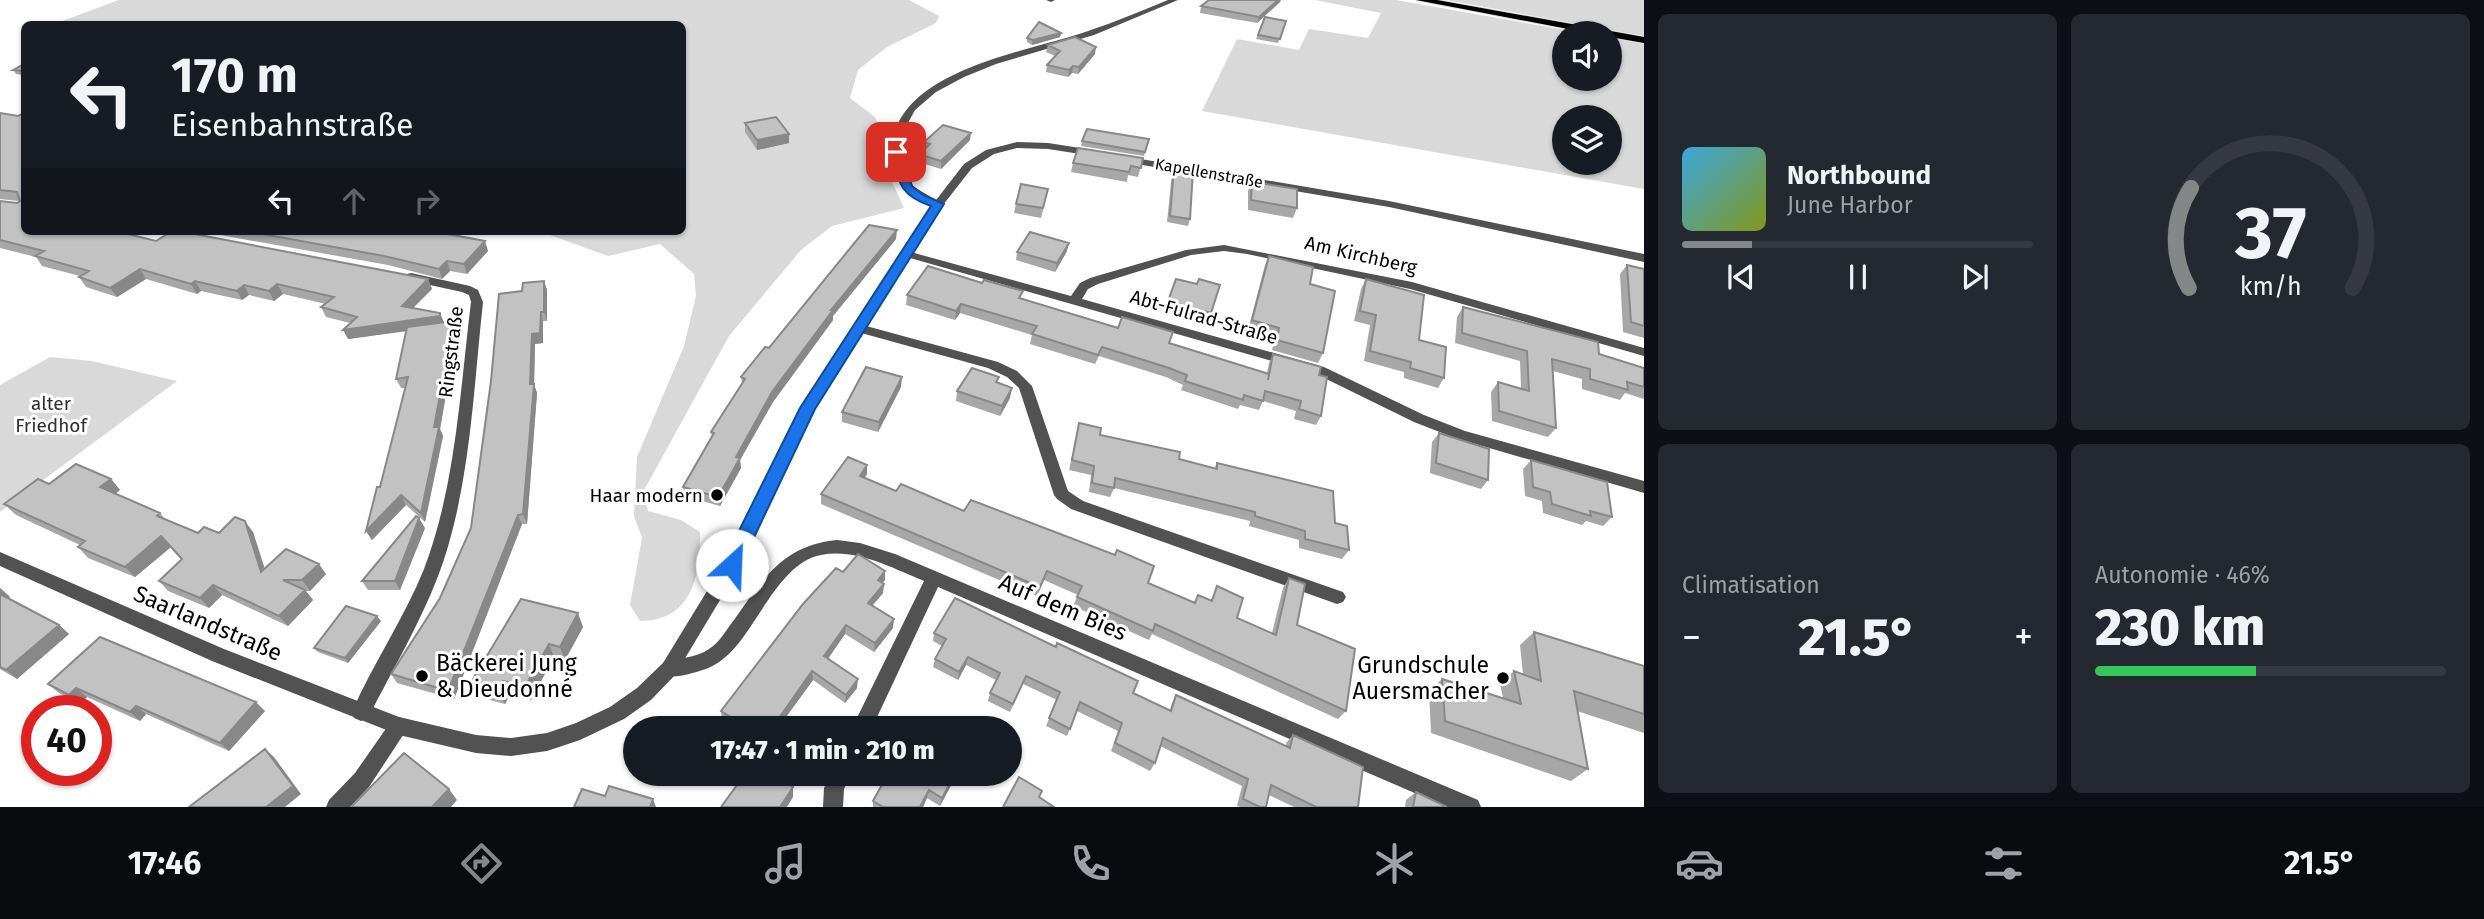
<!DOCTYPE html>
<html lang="fr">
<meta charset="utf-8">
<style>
body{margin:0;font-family:"Fira Sans",sans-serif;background:#242831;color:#f1f3f6;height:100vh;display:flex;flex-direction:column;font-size:26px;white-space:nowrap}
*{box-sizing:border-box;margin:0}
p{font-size:23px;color:#9ea1a6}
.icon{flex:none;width:38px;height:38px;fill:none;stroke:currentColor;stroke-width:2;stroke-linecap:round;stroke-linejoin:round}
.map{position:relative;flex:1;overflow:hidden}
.details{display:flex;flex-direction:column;gap:14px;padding:14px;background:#0d0f14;width:840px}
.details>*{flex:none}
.guide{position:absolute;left:21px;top:21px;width:665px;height:214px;border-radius:10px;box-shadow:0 2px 5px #0004;background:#171b24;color:#f1f3f6;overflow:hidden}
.controls{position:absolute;left:1552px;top:21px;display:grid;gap:14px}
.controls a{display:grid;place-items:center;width:70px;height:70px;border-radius:50%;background:#171b24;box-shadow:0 2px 5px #0004;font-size:35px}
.speed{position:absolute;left:21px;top:695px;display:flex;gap:14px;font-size:35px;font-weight:700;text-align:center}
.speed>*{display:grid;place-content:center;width:91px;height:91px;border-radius:50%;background:#171b24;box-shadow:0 2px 5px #0004;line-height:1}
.speed .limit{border:10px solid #d22;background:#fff;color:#111}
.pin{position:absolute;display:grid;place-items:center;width:60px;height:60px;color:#fff;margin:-30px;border-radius:14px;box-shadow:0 4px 10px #0006}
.me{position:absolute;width:77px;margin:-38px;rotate:25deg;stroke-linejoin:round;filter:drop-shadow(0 0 5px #0008)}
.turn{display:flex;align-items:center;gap:24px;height:147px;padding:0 35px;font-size:32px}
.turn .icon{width:91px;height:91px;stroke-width:2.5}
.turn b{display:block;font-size:49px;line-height:60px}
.lanes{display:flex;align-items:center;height:66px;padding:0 35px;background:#0003;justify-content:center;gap:35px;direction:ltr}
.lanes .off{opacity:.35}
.big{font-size:52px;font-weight:800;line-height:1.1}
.details .widget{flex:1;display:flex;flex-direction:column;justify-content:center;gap:10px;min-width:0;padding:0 24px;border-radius:10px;background:#242831}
.details .dial{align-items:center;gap:0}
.dial svg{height:182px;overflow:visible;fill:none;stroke:#363941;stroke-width:7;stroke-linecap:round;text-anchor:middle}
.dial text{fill:#f1f3f6;stroke:none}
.song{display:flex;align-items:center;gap:21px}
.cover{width:84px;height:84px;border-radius:10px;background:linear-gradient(135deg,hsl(200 70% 55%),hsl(70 70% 35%))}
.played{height:7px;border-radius:4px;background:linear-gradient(90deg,#858687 20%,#363941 20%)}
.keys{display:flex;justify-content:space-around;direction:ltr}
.heat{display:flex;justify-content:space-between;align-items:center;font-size:38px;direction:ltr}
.charge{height:10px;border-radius:5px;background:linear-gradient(90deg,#34c759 46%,#363941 0)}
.details .tiles{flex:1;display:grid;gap:14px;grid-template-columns:repeat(2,1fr)}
.trip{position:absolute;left:623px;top:716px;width:399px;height:70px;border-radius:35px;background:#171b24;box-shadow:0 2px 5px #0004;font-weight:800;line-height:70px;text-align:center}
.tabs{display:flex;height:112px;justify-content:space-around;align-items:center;background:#090b0e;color:#9ea1a6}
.tabs .icon{width:49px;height:49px}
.tabs .selected{color:#858687}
.tabs b{font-size:32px;color:#f1f3f6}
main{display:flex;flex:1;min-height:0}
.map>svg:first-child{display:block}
.green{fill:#d9d9d9;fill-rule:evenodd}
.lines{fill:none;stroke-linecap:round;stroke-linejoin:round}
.primary-casing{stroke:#dbdbdb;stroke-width:2}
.minor{fill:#525252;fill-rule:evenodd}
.tertiary{fill:#525252;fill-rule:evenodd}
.primary{fill:#000;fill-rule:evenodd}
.wall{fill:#a7a7a7}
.shaded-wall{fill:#888}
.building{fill:#c2c2c2;stroke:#888;stroke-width:2}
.route{fill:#1a73e8;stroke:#114b97;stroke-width:2}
.poi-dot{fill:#000;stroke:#fff;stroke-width:2.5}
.labels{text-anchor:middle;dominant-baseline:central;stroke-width:6;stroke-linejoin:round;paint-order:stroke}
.far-street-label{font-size:16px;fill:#000;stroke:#fff}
.street-label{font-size:19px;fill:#000;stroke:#fff}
.park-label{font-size:19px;fill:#303030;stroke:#fff}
.poi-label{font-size:19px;fill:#000;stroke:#fff;text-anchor:end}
.near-street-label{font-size:23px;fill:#000;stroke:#fff}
.near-poi-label{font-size:23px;fill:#000;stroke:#fff;text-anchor:start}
</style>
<main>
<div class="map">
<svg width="1644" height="807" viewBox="0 0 1644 807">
<rect width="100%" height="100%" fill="#fff"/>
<path class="green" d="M119 0H909L939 16 936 23 887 47 858 70 850 98 875 117 881 131 883 162 904 208 832 226 801 250 729 336 643 492 648 511 681 520 700 532C701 575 692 621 640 621L630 605 642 538 634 516 637 457 684 346 696 296 694 274 660 244 608 256 539 231H682V24H54Z
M1315 0H1396L1582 33H1564V79H1610V38L1644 44V189L1202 111 1237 39 1299 50 1309 29 1368 38 1381 13ZM1564 117H1610V163H1564Z
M1446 0H1644V36Z
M50 357 92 361 177 381 0 512V385Z"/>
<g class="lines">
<g class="primary-casing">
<path id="primary" d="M1416 0H1437L1644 37V43L1610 37V33H1589Z"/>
</g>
<path class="minor" d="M1046 0H1055L1051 2Z
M1168 0H1178L1094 35 996 64 964 77 936 92 915 110 903 132 902 161 907 178 914 187 943 204 938 207C915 201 895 187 892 162 882 71 1026 53 1088 31 1115 22 1141 11 1168 0Z
M158 231H184L194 235 188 238 160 233Z
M1224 245 1412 282 1644 348V356L1410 289 1247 254 1224 251 1191 255 1098 284 1088 289 1082 299 1324 367 1424 415 1465 431 1644 481V493L1455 438 1414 422 1314 373 903 256 901 254 907 251 1071 296 1080 283 1090 278 1186 250Z
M411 273 470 286 478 290 483 302C474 384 471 470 447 550 429 609 396 663 368 718L361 721 354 718 352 712C373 663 404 619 424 569 456 485 460 391 471 302L469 295 462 292 407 280 405 277 407 274Z
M859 324 998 362 1017 371 1032 386 1068 491 1083 501 1343 592 1346 597 1343 602 1337 604 1071 509 1057 499 1054 495 1019 388 1007 377 988 368 854 331 853 328Z
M837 540 860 543 895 554 1478 800 1481 807H1447L938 587 872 728H852L924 581C892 568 856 548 821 555 777 563 755 635 723 659 714 667 701 671 689 674 680 676 671 678 663 675L660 669 663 663C678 657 695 659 709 649 720 642 726 630 734 620 763 579 783 545 837 540Z
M399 717 406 720 409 726 369 787 350 807H326L329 800 355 773 392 720Z
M831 774H851L844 789 843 807H823L824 788Z"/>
<path class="tertiary" d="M1017 142 1048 143 1093 150 1098 153 1093 156 1048 149 1017 148 994 154 972 168 943 205 815 409 738 570 675 675 651 700 624 719 580 740 547 751 511 756 476 753 399 735 212 661 0 566V552L224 649 399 717 476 735 511 738 547 733 576 723 610 707 637 688 663 663 726 560 803 404 933 204 964 164 986 150Z
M1123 156 1389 201 1644 254V262L1389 207 1119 161 1118 159Z"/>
<use href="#primary" class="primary"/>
</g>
<path class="wall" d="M1280 2 1257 23 1200 13 1201 6Z
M1265 17 1286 21 1278 43 1256 39Z
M1061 33 1060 37 1032 45 1027 42V38Z
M1048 45 1095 54 1078 74 1072 73 1068 77 1046 72 1047 65 1055 56 1046 52Z
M24 64V75L16 74 13 70Z
M0 113 18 116 24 231 156 241 428 279 432 289 413 308 440 313 444 323 457 331 440 429 443 436 425 522 406 505 372 540 366 531 380 487 405 388H401L396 379 406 331 348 339 350 323 326 317 321 307 326 304 283 294 274 301 249 295 242 300 201 291 197 294 146 279 117 297 86 287 79 277 80 276 42 266 36 257 0 248V201L17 203 19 201 0 199Z
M745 123 789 143 757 150 745 132Z
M1149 139 1144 156 1081 146 1082 141Z
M970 140 941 169 918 162 919 154 924 150V142Z
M1143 158 1138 177 1128 175 1127 182 1071 172 1073 163Z
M1174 167 1190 219 1188 226 1167 222 1172 173Z
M1252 182 1297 208 1293 218 1248 210V191Z
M1048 189 1041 218 1014 213 1016 204Z
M198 231H431L488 251 467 274 450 271 442 279 388 265Z
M896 239 833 316V320L773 402 740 460 741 468 720 506 684 496 683 487 712 437 711 432 742 383 741 377 769 348Z
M1067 251 1055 272 1016 260 1017 252Z
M1269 256 1310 284 1323 353 1318 363 1272 350 1275 338 1248 330 1265 265Z
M1627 265 1644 269V338L1623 332 1620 274Z
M1176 279 1211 313 1207 322 1165 310Z
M1366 279 1419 340 1444 378 1438 388 1404 378V372L1364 361 1370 325 1354 321 1361 289Z
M544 281 547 290V321H543V343L535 344 534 384 537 393 527 524H522L454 699 397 683 391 674 440 598 471 528 522 291Z
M982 283 1021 299 1169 343 1267 373 1269 363 1273 354 1319 375 1321 416 1316 425 1294 419 1296 411 1263 401 1259 410 1240 405 1238 409 1181 390 1183 385 1166 377 1099 356 1095 364 1030 344 1032 335 960 313 955 320 906 305 907 295Z
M1463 307 1599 354 1644 368V399L1625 393 1620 400 1582 389V379L1553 371 1556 428 1548 437 1492 421 1491 392 1498 382 1521 389 1520 361 1455 343 1457 317Z
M998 383 1010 398 1000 416 956 401 957 391Z
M901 387 878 432 842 422V412Z
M1079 423 1100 435 1179 459 1214 469 1217 463 1335 523 1349 550 1342 559 1299 548V540L1249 526 1250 521 1114 488 1110 497 1089 492 1091 475 1069 470Z
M1439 433 1488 480 1481 489 1430 473 1432 442Z
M1531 460 1612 517 1603 526 1586 521 1582 525 1543 513 1542 501 1525 496 1523 469Z
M867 474 864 478 896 491 964 511 1148 583 1194 602 1198 595 1211 600 1217 586 1237 618 1272 633 1283 588 1289 578 1297 625 1346 711 1338 719 1152 634 1149 640 1073 606 1078 595 1044 580 1037 596 821 504V494Z
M111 479 120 490 115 494 160 513 166 520 198 533 253 532 265 569 326 574 310 591H306L313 600 288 626 222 595 209 608 168 591 159 581 182 559 171 547 135 577 88 558 78 547 80 545 16 515 4 504 49 484Z
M425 528 400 590H368L362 581Z
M885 571V580L882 583 883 593 872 606 893 628 874 652 845 634 828 659 857 688 845 703 813 680 778 728H736L722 719 721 711 843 572Z
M0 588 10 597 8 598 59 625 69 634 17 679 0 669Z
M381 621 348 663 318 652 314 648Z
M583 627 565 660 554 657 531 700 510 694 505 704 478 697 470 684Z
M1534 632 1644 666V733L1577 711 1588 769 1571 781 1431 733 1429 691 1442 679 1503 698 1500 684 1514 671 1523 674 1520 645Z
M934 633 1133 693 1170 710 1172 703 1176 695 1286 746V743L1293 735 1358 807H1294L1269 795 1266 807H1240L1237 806 1242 786 1160 746 1155 763 1150 771 1111 751 1118 731 1077 711 1067 736 1046 726 1057 700 1023 684 1010 712 988 701 990 693 996 680 966 665 958 680 933 667 935 659 942 646 933 641Z
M48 684 265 711 229 751 146 714 140 721 87 697 80 704 59 693Z
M888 774H957L940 806 927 798 923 807H873V801Z
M1416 792 1447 807H1405L1406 800Z"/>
<path class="shaded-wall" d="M1278 0H1281L1280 2 1257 23 1259 17Z
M1061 33 1060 37 1032 45 1033 40Z
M1096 47 1095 54 1078 74 1079 67Z
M1073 66 1072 73 1068 77 1069 70Z
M971 133 970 140 941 169V161Z
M789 134V143L757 150V140Z
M897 230 896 239 833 316V320L773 402 740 460 741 468 720 506 718 497 736 457 772 392 831 310Z
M485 241 488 251 467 274 464 264Z
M1069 243 1067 251 1055 272 1057 263Z
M447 261 450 271 442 279 439 269Z
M140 269 146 279 117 297 110 288Z
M428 279 432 289 406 315 402 306Z
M195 281 201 291 197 294 191 284Z
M544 281 547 290V321L544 312Z
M277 284 283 294 274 301 269 291Z
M244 285 249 295 242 300 237 291Z
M961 304 960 313 955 320 956 311Z
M541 312 543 321V343L535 344 534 388V384L537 393 527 524 523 514 532 334Z
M440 313 444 323V326L348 339 343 330Z
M454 321 457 331 440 429 443 436 425 522 421 513 434 427Z
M902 377 901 387 878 432 879 422Z
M1012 388 1010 398 1000 416 1002 406Z
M867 465V474L859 486 860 476Z
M111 479 120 490 110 498 100 487Z
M401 495 406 505 372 540 366 531Z
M518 515 522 524 454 699 448 691Z
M419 518 425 528 400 590 395 581Z
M245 521 253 532 269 583 261 572Z
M161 536 171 547 135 577 125 567Z
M319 564 326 574 310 591 302 580Z
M885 571V580L877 589 878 580Z
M1047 571 1044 580 1037 596 1040 587Z
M884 584 883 593 867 612 868 603Z
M213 585 222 595 209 608 200 598Z
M0 588 10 597 6 600 0 595Z
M305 590 313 600 288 626 279 616Z
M578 613 583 627 565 660 560 647Z
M377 616 381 621 348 663 345 658Z
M894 619 893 628 874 652 875 643Z
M59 625 69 634 17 679 6 670Z
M846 625 845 634 824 664V656Z
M549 644 554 657 531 700 525 687Z
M968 657 966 665 958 680 959 672Z
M812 671 813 680 778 728H772Z
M858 679 857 688 845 703 846 695Z
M503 681 510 694 505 704 498 691Z
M76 688 87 697 80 704 69 695Z
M256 702 265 711 229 751 220 743Z
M136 706 146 714 140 721 130 712Z
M265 749 274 757 301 794 285 807H266Z
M955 774H957L940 806 942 798Z
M793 787V797L787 807H780Z
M449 789 457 800 451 807H432Z
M929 790 927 798 923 807H920Z
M653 799 656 807H650Z"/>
<path class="building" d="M1209 0H1278L1259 17 1201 6Z
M1265 17 1286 21 1280 39 1258 35Z
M1039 22 1061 33 1033 40 1027 38Z
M1075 37 1096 47 1079 67 1073 66 1069 70 1047 65 1060 51 1048 45Z
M24 64V71L13 70Z
M0 113 18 116 24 113V231H116L156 241 172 231H179L428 279 402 306 440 313V316L343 330 357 317 321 307 334 297 277 284 269 291 244 285 237 291 195 281 191 284 140 269 110 288 79 277 89 271 35 256 44 251 0 240V201L17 203 20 201 17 192 0 190Z
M776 117 789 134 757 140 745 123Z
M943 125 971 133 941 161 919 154 930 144 924 142Z
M1087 129 1149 139 1145 152 1082 141Z
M1078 148 1143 158 1141 168 1131 166 1129 172 1073 163Z
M1174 167 1193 170 1190 219 1170 216Z
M1252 182 1297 189V208L1251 200Z
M1021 184 1048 189 1043 208 1016 204Z
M869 225 897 230 831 310H833L772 392 736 457 740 458 718 497 683 487 714 433 711 432 745 379 741 377 765 347 769 348Z
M246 231H431L485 241 464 264 447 261 439 269 384 256Z
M1030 232 1069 243 1057 263 1017 252Z
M1269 256 1313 267 1310 284 1335 291 1323 353 1277 340 1279 328 1252 320Z
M1627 265 1644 269V326L1631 322Z
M928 266 982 283 984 280 1023 291 1019 298 1118 328 1122 317 1173 332 1169 343 1269 374 1268 380 1273 354 1318 366 1321 367 1319 375 1327 377 1321 416 1299 409 1301 401 1265 391 1263 401 1244 395 1243 400 1185 381 1187 375 1169 368 1102 347 1098 355 1032 334 1037 326 961 304 956 311 907 295Z
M1176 279 1197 284 1199 279 1220 285 1211 313 1168 301Z
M1366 279 1424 295 1419 340 1446 347 1444 378 1410 368 1411 362 1370 351 1376 315 1360 311Z
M544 281V312H541L540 333 532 334 530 384H534L523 514 518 515 448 691 391 674 440 598 471 528 491 381 499 294 522 291 523 283Z
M1463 307 1598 342 1599 354 1644 368V387L1627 382 1628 390 1590 379V369L1552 359 1556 428 1499 411 1498 382 1529 391 1527 351 1462 333Z
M454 321 434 427H439L421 513 401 495 366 531 377 487H380L408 377 396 379 407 327Z
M866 367 902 377 879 422 842 412Z
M972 368 999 377 996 382 1012 388 1002 406 957 391Z
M1079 423 1101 428 1100 435 1180 452 1179 459 1217 469V463L1333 491 1335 523 1347 526 1349 550 1305 539V531L1255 516V512L1115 478 1114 488 1092 483 1094 466 1072 460Z
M1439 433 1489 449 1488 480 1436 463Z
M848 457 867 465 860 476 896 491 901 484 964 511 971 500 1115 555 1117 550 1154 566 1148 583 1195 603 1198 595 1212 601 1217 586 1243 598 1237 618 1276 635 1289 578 1305 584 1297 625 1355 649 1346 711 1155 624 1153 631 1077 597 1082 586 1047 571 1040 587 821 494Z
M1531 460 1607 482 1612 517 1590 511 1591 516 1552 504 1550 492 1533 487Z
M76 464 111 479 100 487 160 513 157 516 198 533 204 527 219 533 235 517 245 521 261 572 286 549 319 564 302 580H283L305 590 279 616 213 585 200 598 159 581 182 559 161 536 125 567 78 547 85 541 4 504 38 479 49 484Z
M416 516 419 518 395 581H362Z
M858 554 885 571 878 580 884 584 868 603 894 619 875 643 846 625 824 656 858 679 846 695 812 671 772 728H748L721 711 803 604 836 568 843 572Z
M0 594 59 625 6 670 0 667Z
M955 598 1056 647 1057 643 1138 681 1133 693 1171 711 1176 695 1290 748 1293 735 1363 767 1358 807H1316L1271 785 1266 807H1260L1243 799 1248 779 1163 738 1155 763 1115 743 1122 723 1080 702 1070 729 1049 718 1060 692 1026 676 1013 704 990 693 1000 673 968 657 959 672 935 659 946 639 934 633Z
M521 599 578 613 560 647 549 644 525 687 503 681 498 691 470 684Z
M346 606 377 616 345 658 314 648Z
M1534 632 1644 666V714L1574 691 1588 769 1445 721 1442 679 1521 704 1514 671 1541 681Z
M100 637 256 702 220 743 136 706 130 712 76 688 69 695 48 684Z
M918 720 933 728H914Z
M265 749 293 786 266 807H189Z
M404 753 449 789 432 807H351Z
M745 774H773L793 787 780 807H721Z
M888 774H955L942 798 929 790 920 807H883L873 801Z
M1019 777 1042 791 1039 797 1054 807H1003Z
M609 786 653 799 650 807H574L582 789 605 796Z
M1416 792 1447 807H1413Z"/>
<path class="route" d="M896 149 901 152 912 186 923 195 944 204 815 409 738 571 732 573 725 571 722 565 800 408 931 206C899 195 899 182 890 152Z"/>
<g class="poi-dot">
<circle cx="717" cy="495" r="7"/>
<circle cx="422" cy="676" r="7"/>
<circle cx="1503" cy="678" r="7"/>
</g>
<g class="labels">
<g class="far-street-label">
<text transform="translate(1209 173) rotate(10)">Kapellenstraße</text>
</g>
<g class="street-label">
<text transform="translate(1361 255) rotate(13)">Am Kirchberg</text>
<text transform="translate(1204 317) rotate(16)">Abt-Fulrad-Straße</text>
<text transform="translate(451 352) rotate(-83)">Ringstraße</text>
</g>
<g class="park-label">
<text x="51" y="403">alter<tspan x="51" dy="22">Friedhof</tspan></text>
</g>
<g class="poi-label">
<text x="703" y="495">Haar modern</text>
</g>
<g class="near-street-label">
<text transform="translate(1063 607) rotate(23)">Auf dem Bies</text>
<text transform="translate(208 623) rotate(23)">Saarlandstraße</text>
</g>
<g class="near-poi-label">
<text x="436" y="663">Bäckerei Jung<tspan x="436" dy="26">&amp; Dieudonné</tspan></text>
<text x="1489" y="665" text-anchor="end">Grundschule<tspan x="1489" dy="26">Auersmacher</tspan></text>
</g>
</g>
</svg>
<div class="controls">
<a><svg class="icon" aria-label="sound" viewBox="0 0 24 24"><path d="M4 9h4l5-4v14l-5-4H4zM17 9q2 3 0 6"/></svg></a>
<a><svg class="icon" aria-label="layers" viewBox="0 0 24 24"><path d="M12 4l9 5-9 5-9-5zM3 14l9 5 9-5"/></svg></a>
</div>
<div class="speed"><div class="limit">40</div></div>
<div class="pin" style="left:896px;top:152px;background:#d93025"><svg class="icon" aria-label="arrive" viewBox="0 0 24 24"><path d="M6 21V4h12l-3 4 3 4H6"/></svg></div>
<svg class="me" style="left:732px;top:565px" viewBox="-20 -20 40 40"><circle r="19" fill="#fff"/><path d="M0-13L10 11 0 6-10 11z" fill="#1a73e8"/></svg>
<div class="trip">17:47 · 1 min · 210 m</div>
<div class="guide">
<div class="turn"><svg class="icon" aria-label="left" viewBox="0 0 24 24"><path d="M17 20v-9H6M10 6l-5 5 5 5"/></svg><div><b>170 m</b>Eisenbahnstraße</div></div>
<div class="lanes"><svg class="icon" aria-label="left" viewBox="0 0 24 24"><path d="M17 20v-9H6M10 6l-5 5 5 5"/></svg><svg class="icon off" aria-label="ahead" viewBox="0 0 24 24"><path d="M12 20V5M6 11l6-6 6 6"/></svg><svg class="icon off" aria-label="right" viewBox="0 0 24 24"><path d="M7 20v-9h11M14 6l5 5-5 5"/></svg></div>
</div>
</div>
<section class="details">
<div class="tiles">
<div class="widget">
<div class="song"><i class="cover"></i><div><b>Northbound</b><p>June Harbor</p></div></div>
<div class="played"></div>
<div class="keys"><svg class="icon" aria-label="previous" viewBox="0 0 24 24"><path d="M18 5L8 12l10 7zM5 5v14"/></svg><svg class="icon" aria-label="pause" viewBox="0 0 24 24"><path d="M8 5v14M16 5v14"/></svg><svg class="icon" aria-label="next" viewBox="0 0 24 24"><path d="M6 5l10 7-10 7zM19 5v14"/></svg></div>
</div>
<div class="widget dial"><svg viewBox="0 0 100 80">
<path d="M14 69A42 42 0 1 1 86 69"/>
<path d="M14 69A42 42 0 0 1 15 25" stroke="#858687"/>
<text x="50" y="56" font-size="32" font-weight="700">37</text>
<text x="50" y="72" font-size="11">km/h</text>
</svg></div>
<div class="widget"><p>Climatisation</p>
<div class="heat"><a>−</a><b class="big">21.5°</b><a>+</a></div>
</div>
<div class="widget"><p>Autonomie · 46%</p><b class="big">230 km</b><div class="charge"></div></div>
</div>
</section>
</main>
<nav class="tabs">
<b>17:46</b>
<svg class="icon selected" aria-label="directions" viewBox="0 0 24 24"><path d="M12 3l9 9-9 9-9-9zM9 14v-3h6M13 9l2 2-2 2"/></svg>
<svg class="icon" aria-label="music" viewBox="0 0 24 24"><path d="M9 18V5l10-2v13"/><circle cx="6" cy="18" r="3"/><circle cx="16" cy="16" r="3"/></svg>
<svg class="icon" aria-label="phone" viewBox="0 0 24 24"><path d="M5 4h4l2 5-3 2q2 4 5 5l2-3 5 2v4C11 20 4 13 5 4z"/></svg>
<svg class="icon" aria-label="climate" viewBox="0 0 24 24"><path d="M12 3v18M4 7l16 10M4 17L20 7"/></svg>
<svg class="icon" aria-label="car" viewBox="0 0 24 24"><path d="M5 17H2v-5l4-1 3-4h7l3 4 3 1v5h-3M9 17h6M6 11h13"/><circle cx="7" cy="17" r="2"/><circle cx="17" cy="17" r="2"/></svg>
<svg class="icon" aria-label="filters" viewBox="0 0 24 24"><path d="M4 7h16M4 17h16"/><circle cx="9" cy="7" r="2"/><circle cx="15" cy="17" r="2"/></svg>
<b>21.5°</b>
</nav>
